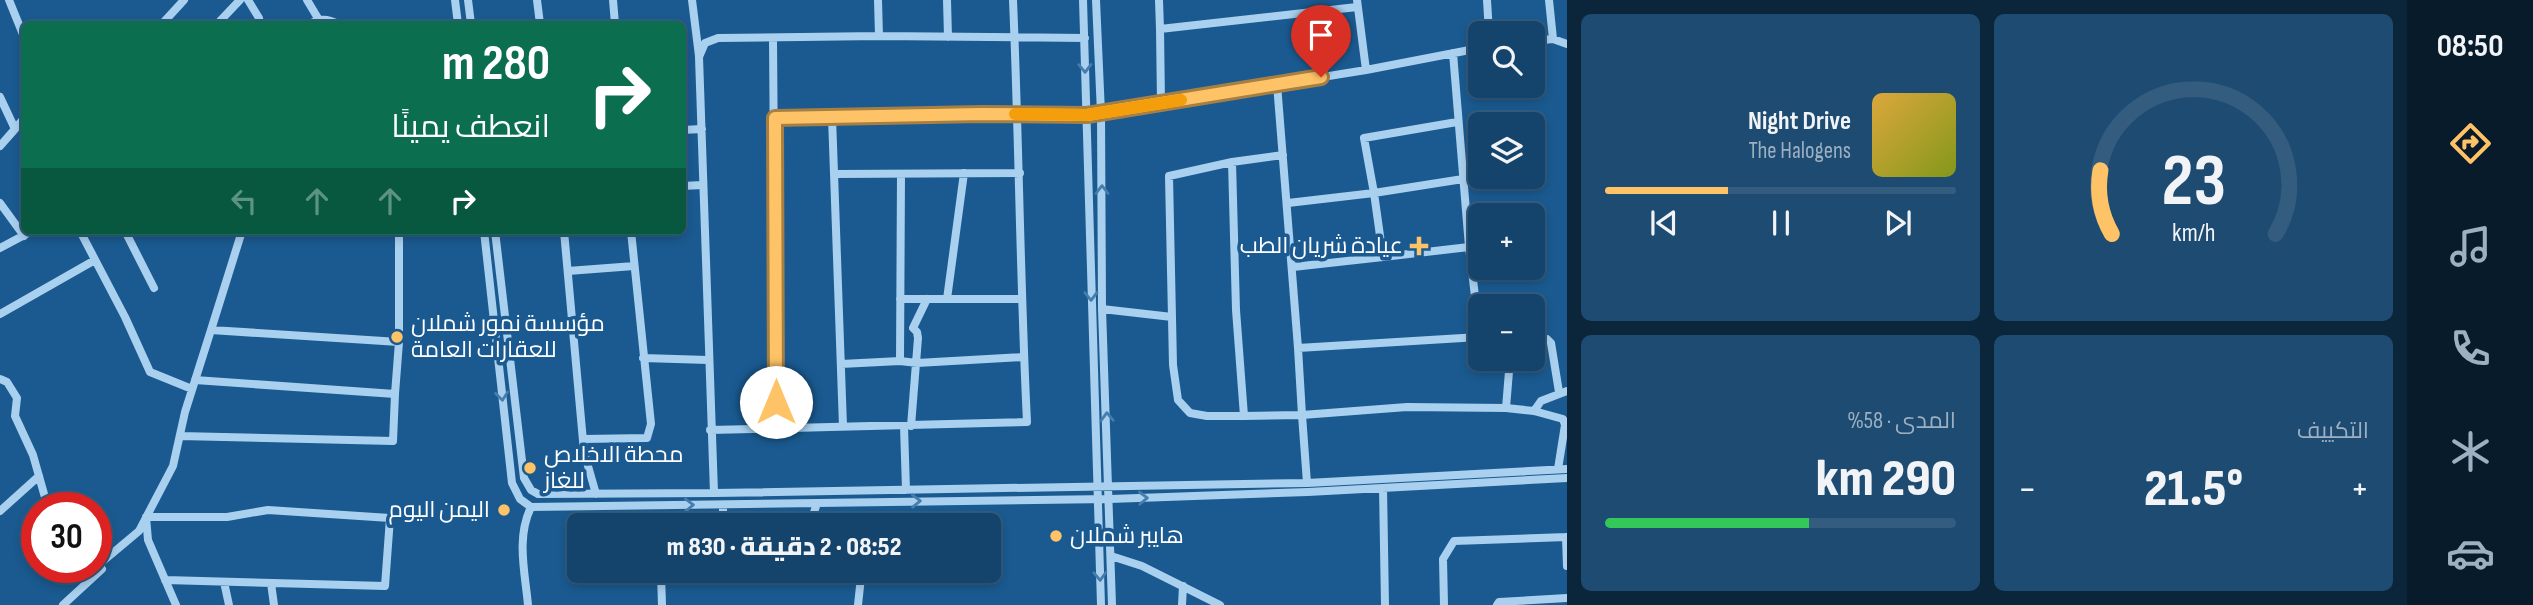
<!DOCTYPE html>
<html lang="ar">
<meta charset="utf-8">
<style>
body{margin:0;font-family:"Sofia Sans Condensed",Cairo,sans-serif;background:#1d4b72;color:#f1f3f6;direction:rtl;height:100vh;display:flex;flex-direction:column;font-size:26px;white-space:nowrap}
*{box-sizing:border-box;margin:0}
p{font-size:23px;color:#9db0c2}
.icon{flex:none;width:38px;height:38px;fill:none;stroke:currentColor;stroke-width:2;stroke-linecap:round;stroke-linejoin:round}
.map{position:relative;flex:1;overflow:hidden;direction:ltr}
.panel{display:flex;flex-direction:column;gap:14px;padding:14px;background:#0b253b;width:840px}
.panel>*{flex:none}
.guide{position:absolute;left:21px;top:21px;width:665px;height:214px;border-radius:10px;box-shadow:0 4px 10px #0003,0 0 0 2px #335c7f;direction:rtl;background:#0b6e4f;color:#fff;overflow:hidden}
.buttons{position:absolute;left:1468px;top:21px;display:grid;gap:14px}
.buttons a{display:grid;place-items:center;width:77px;height:77px;border-radius:10px;background:#14446c;box-shadow:0 4px 10px #0003,0 0 0 2px #335c7f;font-size:35px}
.speed{position:absolute;left:21px;top:492px;display:flex;gap:14px;font-size:35px;font-weight:700;text-align:center}
.speed>*{display:grid;place-content:center;width:91px;height:91px;border-radius:50%;background:#14446c;box-shadow:0 4px 10px #0003,0 0 0 2px #335c7f;line-height:1}
.speed .limit{border:10px solid #d22;background:#fff;color:#111}
.pin{position:absolute;display:grid;place-items:center;width:60px;height:60px;color:#fff;margin:-72px -30px;border-radius:50% 50% 50% 0;rotate:-45deg;box-shadow:0 0 7px #0007}
.pin .icon{rotate:45deg}
.me{position:absolute;width:77px;margin:-38px;rotate:0deg;stroke-linejoin:round;filter:drop-shadow(0 0 5px #0008)}
.turn{display:flex;align-items:center;gap:24px;height:147px;padding:0 21px;font-size:32px}
.turn .icon{width:91px;height:91px;stroke-width:2.5}
.turn b{display:block;font-size:49px;line-height:60px}
.lanes{display:flex;align-items:center;height:66px;padding:0 21px;background:#0003;justify-content:center;gap:35px;direction:ltr}
.lanes .off{opacity:.35}
.big{font-size:52px;font-weight:800;line-height:1.1}
.panel .card{flex:1;display:flex;flex-direction:column;justify-content:center;gap:10px;min-width:0;padding:0 24px;border-radius:10px;background:#1d4b72}
.panel .dial{align-items:center;gap:0}
.dial svg{height:182px;overflow:visible;fill:none;stroke:#335c7f;stroke-width:7;stroke-linecap:round;text-anchor:middle}
.dial text{fill:#f1f3f6;stroke:none}
.song{display:flex;align-items:center;gap:21px}
.cover{width:84px;height:84px;border-radius:10px;background:linear-gradient(135deg,hsl(40 70% 55%),hsl(70 70% 35%))}
.played{height:7px;border-radius:4px;background:linear-gradient(90deg,#ffc367 35%,#335c7f 35%)}
.keys{display:flex;justify-content:space-around;direction:ltr}
.heat{display:flex;justify-content:space-between;align-items:center;font-size:38px;direction:ltr}
.charge{height:10px;border-radius:5px;background:linear-gradient(90deg,#34c759 58%,#335c7f 0)}
.panel .tiles{flex:1;display:grid;gap:14px;grid-template-columns:repeat(2,1fr)}
.trip{position:absolute;left:567px;top:513px;width:434px;height:70px;border-radius:10px;background:#14446c;box-shadow:0 4px 10px #0003,0 0 0 2px #335c7f;font-weight:800;line-height:70px;text-align:center;direction:rtl}
main{display:flex;flex:1;min-height:0}
.tab-bar{display:flex;flex-direction:column;width:126px;justify-content:space-around;align-items:center;background:#081b2b;color:#9db0c2}
.tab-bar .icon{width:49px;height:49px}
.tab-bar .selected{color:#ffc367}
.tab-bar b{font-size:32px;color:#f1f3f6}
.map>svg:first-child{display:block}
.lines{fill:none;stroke-linecap:round;stroke-linejoin:round}
.minor{stroke:#a9d0ef;stroke-width:8}
.oneway{stroke:#457dac}
.route-casing{stroke:#a67f43;stroke-width:18}
.route{stroke:#ffc367;stroke-width:12}
.slow{stroke:#f59e0b;stroke-width:12}
.poi-dot{fill:#ffc367;stroke:#1a5a90;stroke-width:2.5}
.labels{text-anchor:middle;dominant-baseline:central;stroke-width:7;stroke-linejoin:round;paint-order:stroke}
.poi-label{font-size:23px;fill:#fff;stroke:#1a5a90;text-anchor:start}
</style>
<main>
<nav class="tab-bar">
<b>08:50</b>
<svg class="icon selected" aria-label="directions" viewBox="0 0 24 24"><path d="M12 3l9 9-9 9-9-9zM9 14v-3h6M13 9l2 2-2 2"/></svg>
<svg class="icon" aria-label="music" viewBox="0 0 24 24"><path d="M9 18V5l10-2v13"/><circle cx="6" cy="18" r="3"/><circle cx="16" cy="16" r="3"/></svg>
<svg class="icon" aria-label="phone" viewBox="0 0 24 24"><path d="M5 4h4l2 5-3 2q2 4 5 5l2-3 5 2v4C11 20 4 13 5 4z"/></svg>
<svg class="icon" aria-label="climate" viewBox="0 0 24 24"><path d="M12 3v18M4 7l16 10M4 17L20 7"/></svg>
<svg class="icon" aria-label="car" viewBox="0 0 24 24"><path d="M5 17H2v-5l4-1 3-4h7l3 4 3 1v5h-3M9 17h6M6 11h13"/><circle cx="7" cy="17" r="2"/><circle cx="17" cy="17" r="2"/></svg>
</nav>
<section class="panel">
<div class="tiles">
<div class="card dial"><svg viewBox="0 0 100 80">
<path d="M14 69A42 42 0 1 1 86 69"/>
<path d="M14 69A42 42 0 0 1 9 41" stroke="#ffc367"/>
<text x="50" y="56" font-size="32" font-weight="700">23</text>
<text x="50" y="72" font-size="11">km/h</text>
</svg></div>
<div class="card">
<div class="song"><i class="cover"></i><div><b>Night Drive</b><p>The Halogens</p></div></div>
<div class="played"></div>
<div class="keys"><svg class="icon" aria-label="previous" viewBox="0 0 24 24"><path d="M18 5L8 12l10 7zM5 5v14"/></svg><svg class="icon" aria-label="pause" viewBox="0 0 24 24"><path d="M8 5v14M16 5v14"/></svg><svg class="icon" aria-label="next" viewBox="0 0 24 24"><path d="M6 5l10 7-10 7zM19 5v14"/></svg></div>
</div>
<div class="card"><p>التكييف</p>
<div class="heat"><a>−</a><b class="big">21.5°</b><a>+</a></div>
</div>
<div class="card"><p>المدى · 58%</p><b class="big">290 km</b><div class="charge"></div></div>
</div>
</section>
<div class="map">
<svg width="1567" height="605" viewBox="0 0 1567 605">
<rect width="100%" height="100%" fill="#1a5a90"/>
<g class="lines">
<path class="minor" d="M9 0 24 37
M248 0 259 18 260 24
M307 0 319 20
M455 0 458 24
M468 0 471 24
M537 0 540 24
M613 0 615 24
M692 0 699 56
M878 0 879 36
M947 0 948 37
M1083 0 1101 605
M1096 0 1101 113 1102 309 1112 605
M1159 0 1160 29
M1357 0 1366 70
M1487 0 1489 33
M1549 0 1553 39
M220 21 240 0
M162 24 184 0
M310 24C319 18 329 19 338 24
M773 39 776 428
M1533 41 1553 39 1567 44
M1453 53 1469 247 1480 337
M1277 84 1298 348
M0 97 15 129 0 146
M1161 103 1160 29 1357 7
M832 117 843 426
M775 118 982 114 1087 115 1366 70 1480 48
M1457 122 1364 138 1374 193 1463 179
M15 129 24 118
M682 130 702 129
M1283 155 1232 162 1236 310 1244 416 1302 415 1307 483
M1232 162 1169 176 1173 365 1178 400 1190 413 1207 416H1244
M834 174 1020 173
M901 174 900 361 917 363 1024 357
M682 186 703 185
M0 203 24 236
M1288 203 1374 193 1383 257 1293 267
M80 231 125 317 150 372 192 389
M125 231 154 288
M242 231 211 330 399 342V231
M484 231 512 483 520 499 531 507 1110 499 1308 492 1567 478
M495 231 524 478 531 490 538 494 714 493 1307 483 1567 469
M564 231 584 452 596 494
M0 248 32 231
M1383 257 1469 247
M568 271 634 266
M900 299H1021
M947 299 964 173
M1102 309 1172 317
M0 314 95 260
M1479 337 1298 348 1302 415 1407 407 1506 408 1510 359
M1533 339H1547L1551 343 1559 392
M643 358 708 360
M841 364 900 361
M0 379 7 382 17 398 15 416 33 455 48 508
M195 380 395 394 399 342
M1506 408 1534 411 1563 419 1565 425 1558 469
M1534 411 1541 401 1567 391
M904 426 906 490
M911 426 918 338 917 332 913 328 927 299
M710 430 1027 422C1020 281 1019 141 1013 0
M180 436 393 441 395 394
M583 439 647 438 651 424 631 231
M1383 488 1385 605
M714 493 699 57 705 43 718 38 879 36 1085 38
M723 505V525
M0 511 39 476
M810 525 817 503
M1566 537 1567 566
M1111 556 1142 566 1220 605
M78 567H94
M96 567 139 531 173 466 185 412 211 330
M633 570 724 581 887 576
M661 574 662 605
M165 580 385 586 390 518 268 510 227 517H146L148 540 176 605
M224 582 229 605
M271 583 274 605
M63 605 102 569 99 567
M528 605C525 572 516 538 531 507
M858 605 861 577
M1182 605 1183 586
M1444 605 1443 559 1454 541 1567 537
M1497 605 1499 602 1567 598"/>
</g>
<defs><path id="oneway-chevron" d="M-2-3.5L2.5 0L-2 3.5" fill="none" stroke-width="1.6" stroke-linecap="round" stroke-linejoin="round" transform="scale(1.75)"/></defs>
<g class="oneway">
<use href="#oneway-chevron" transform="translate(1085 68) rotate(89)"/>
<use href="#oneway-chevron" transform="translate(1102 190) rotate(-90)"/>
<use href="#oneway-chevron" transform="translate(1091 296) rotate(89)"/>
<use href="#oneway-chevron" transform="translate(502 396) rotate(84)"/>
<use href="#oneway-chevron" transform="translate(1107 417) rotate(-92)"/>
<use href="#oneway-chevron" transform="translate(1143 498) rotate(-2)"/>
<use href="#oneway-chevron" transform="translate(916 501) rotate(-1)"/>
<use href="#oneway-chevron" transform="translate(689 505) rotate(-1)"/>
<use href="#oneway-chevron" transform="translate(1100 576) rotate(88)"/>
</g>
<g class="lines">
<g class="route-casing">
<path id="route" d="M776 402 775 118 982 114 1087 115 1321 77"/>
</g>
<use href="#route" class="route"/>
<path class="slow" d="M1015 114 1087 115 1181 100"/>
</g>
<g class="poi-dot">
<path d="M1415.5 235.5h7v7h7v7h-7v7h-7v-7h-7v-7h7z"/>
<circle cx="397" cy="337" r="7"/>
<circle cx="530" cy="468" r="7"/>
<circle cx="504" cy="510" r="7"/>
<circle cx="1056" cy="536" r="7"/>
</g>
<g class="labels">
<g class="poi-label">
<text x="1403" y="246" text-anchor="end">عيادة شريان الطب</text>
<text x="411" y="324">مؤسسة نمور شملان<tspan x="411" dy="26">للعقارات العامة</tspan></text>
<text x="544" y="455">محطة الاخلاص<tspan x="544" dy="26">للغاز</tspan></text>
<text x="490" y="510" text-anchor="end">اليمن اليوم</text>
<text x="1070" y="536">هايبر شملان</text>
</g>
</g>
</svg>
<div class="buttons">
<a><svg class="icon" aria-label="search" viewBox="0 0 24 24"><circle cx="10" cy="10" r="6"/><path d="M15 15l6 6"/></svg></a>
<a><svg class="icon" aria-label="layers" viewBox="0 0 24 24"><path d="M12 4l9 5-9 5-9-5zM3 14l9 5 9-5"/></svg></a>
<a>+</a>
<a>−</a>
</div>
<div class="speed"><div class="limit">30</div></div>
<div class="pin" style="left:1321px;top:77px;background:#d93025"><svg class="icon" aria-label="arrive" viewBox="0 0 24 24"><path d="M6 21V4h12l-3 4 3 4H6"/></svg></div>
<svg class="me" style="left:776px;top:402px" viewBox="-20 -20 40 40"><circle r="19" fill="#fff"/><path d="M0-13L10 11 0 6-10 11z" fill="#ffc367"/></svg>
<div class="trip">08:52 · 2 دقيقة · 830 m</div>
<div class="guide">
<div class="turn"><svg class="icon" aria-label="right" viewBox="0 0 24 24"><path d="M7 20v-9h11M14 6l5 5-5 5"/></svg><div><b>280 m</b>انعطف يمينًا</div></div>
<div class="lanes"><svg class="icon off" aria-label="left" viewBox="0 0 24 24"><path d="M17 20v-9H6M10 6l-5 5 5 5"/></svg><svg class="icon off" aria-label="ahead" viewBox="0 0 24 24"><path d="M12 20V5M6 11l6-6 6 6"/></svg><svg class="icon off" aria-label="ahead" viewBox="0 0 24 24"><path d="M12 20V5M6 11l6-6 6 6"/></svg><svg class="icon" aria-label="right" viewBox="0 0 24 24"><path d="M7 20v-9h11M14 6l5 5-5 5"/></svg></div>
</div>
</div>
</main>
